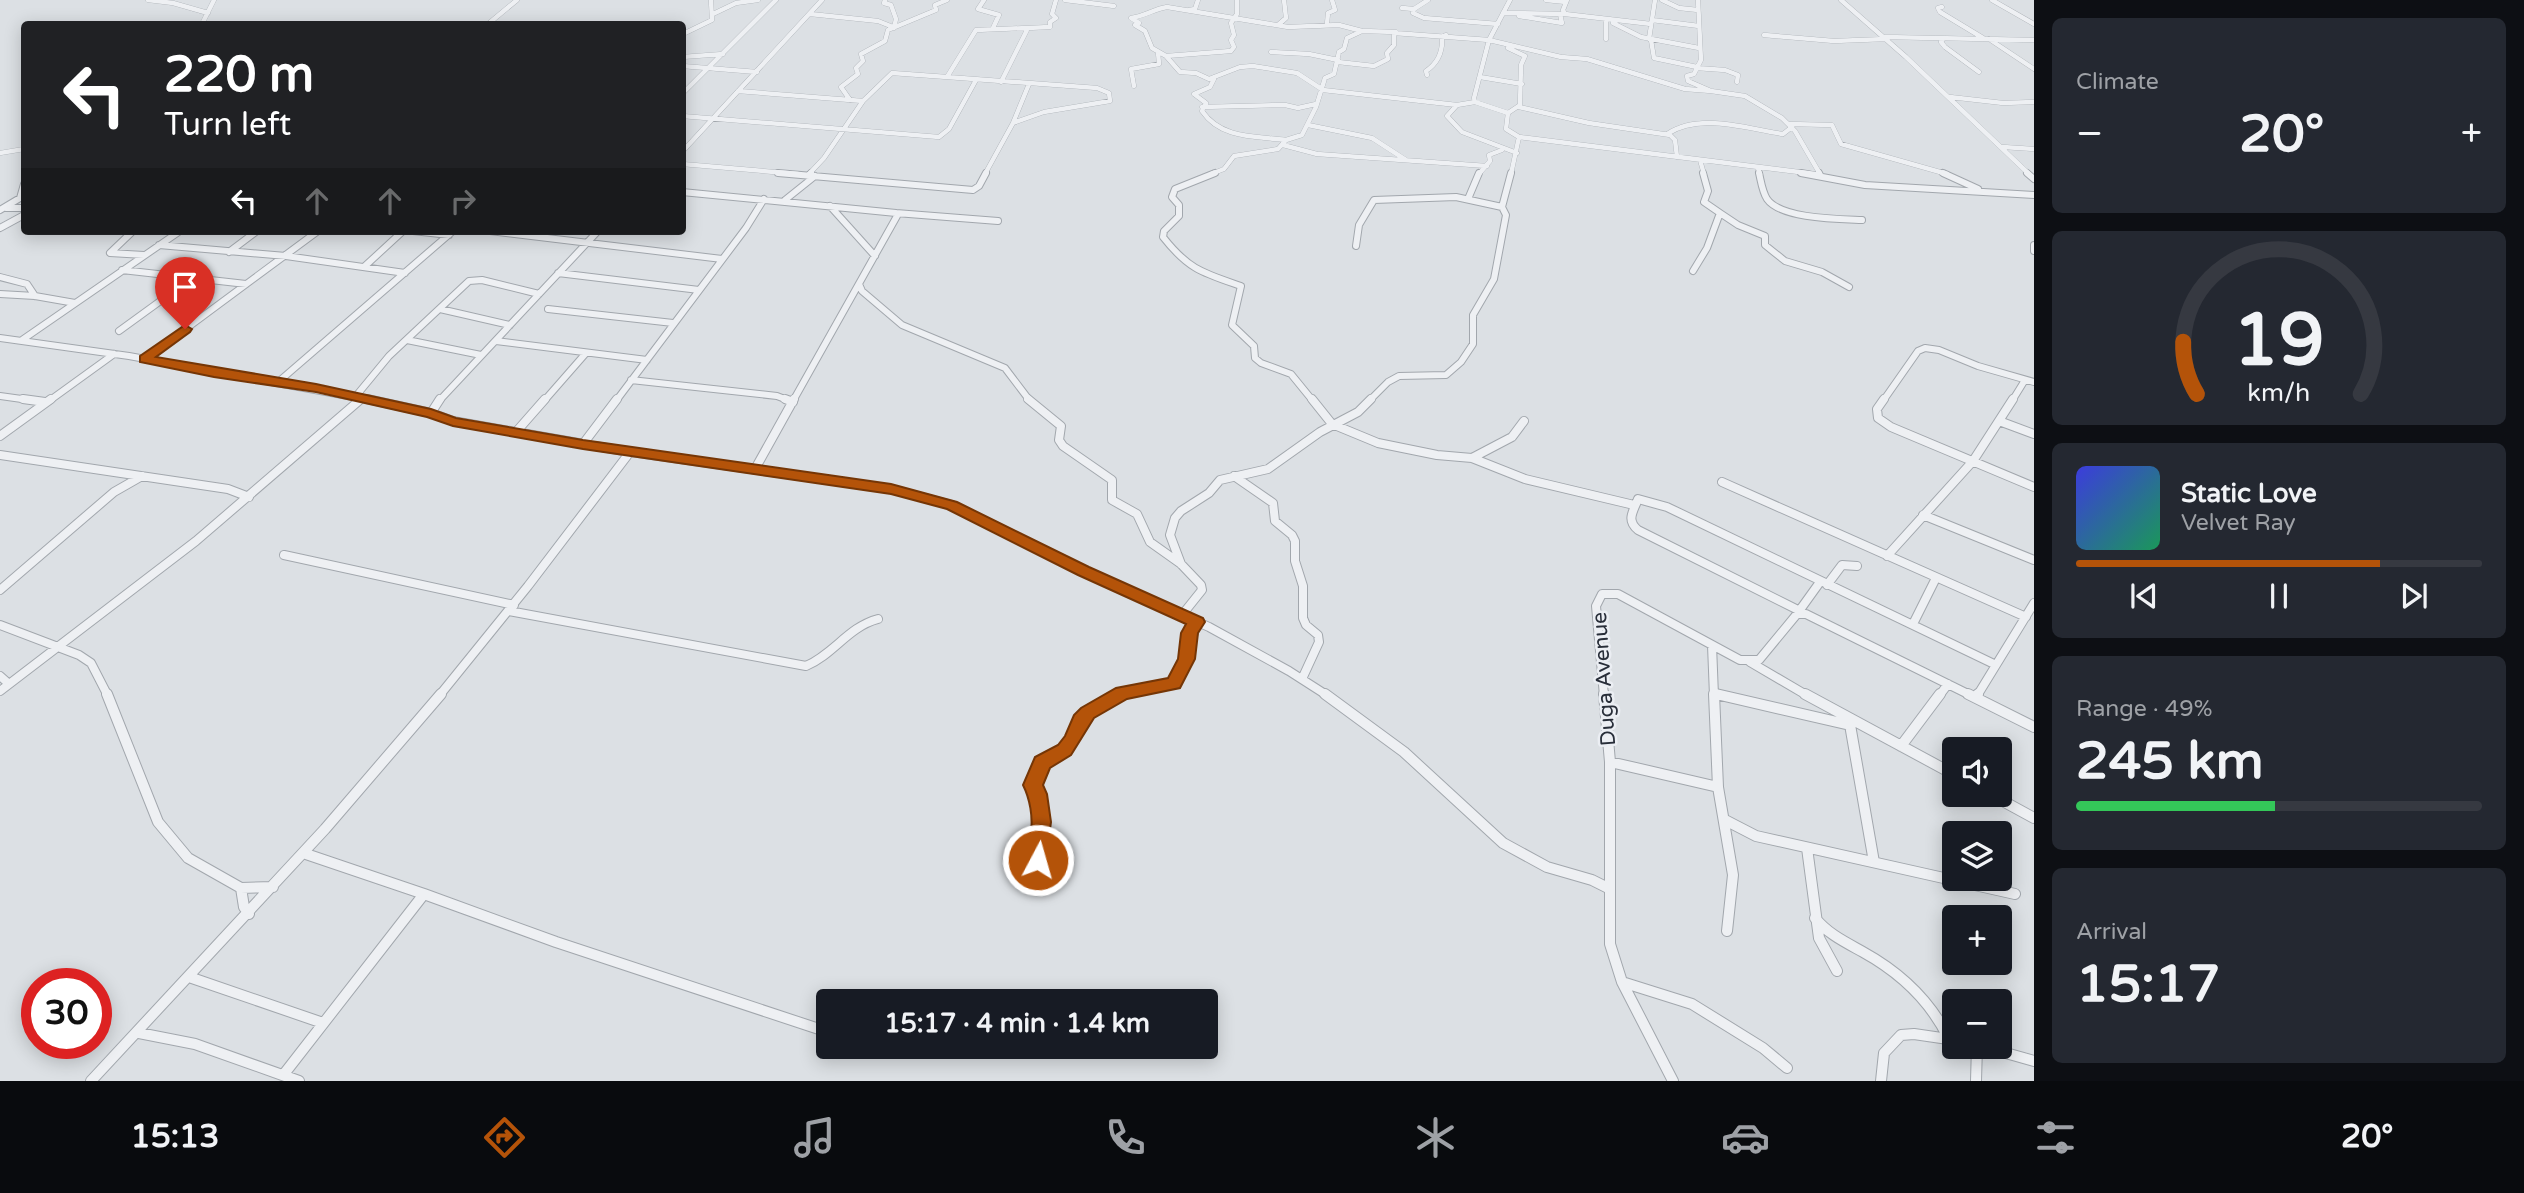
<!DOCTYPE html>
<meta charset="utf-8">
<style>
body{margin:0;font-family:"Varela Round",sans-serif;background:#242831;color:#f1f3f6;height:100vh;display:flex;flex-direction:column;font-size:26px;white-space:nowrap}
*{box-sizing:border-box;margin:0}
p{font-size:23px;color:#9ea1a6}
.icon{flex:none;width:38px;height:38px;fill:none;stroke:currentColor;stroke-width:2;stroke-linecap:round;stroke-linejoin:round}
.map{position:relative;flex:1;overflow:hidden}
.side{display:flex;flex-direction:column;gap:18px;padding:18px;background:#0d0f14;width:490px}
.side>*{flex:none}
.hud{position:absolute;left:21px;top:21px;width:665px;height:214px;border-radius:7px;box-shadow:0 4px 18px #0003;background:#202124;color:#fff;overflow:hidden}
.buttons{position:absolute;left:1942px;top:737px;display:grid;gap:14px}
.buttons a{display:grid;place-items:center;width:70px;height:70px;border-radius:7px;background:#171b24;box-shadow:0 4px 18px #0003;font-size:35px}
.speed{position:absolute;left:21px;top:968px;display:flex;gap:14px;font-size:35px;font-weight:700;text-align:center}
.speed>*{display:grid;place-content:center;width:91px;height:91px;border-radius:50%;background:#171b24;box-shadow:0 4px 18px #0003;line-height:1}
.speed .limit{border:10px solid #d22;background:#fff;color:#111}
.pin{position:absolute;display:grid;place-items:center;width:60px;height:60px;color:#fff;margin:-72px -30px;border-radius:50% 50% 50% 0;rotate:-45deg;box-shadow:0 0 7px #0007}
.pin .icon{rotate:45deg}
.me{position:absolute;width:77px;margin:-38px;rotate:6deg;stroke-linejoin:round;filter:drop-shadow(0 0 5px #0008)}
.turn{display:flex;align-items:center;gap:24px;height:147px;padding:0 28px;font-size:32px}
.turn .icon{width:91px;height:91px;stroke-width:2.5}
.turn b{display:block;font-size:49px;line-height:60px}
.lanes{display:flex;align-items:center;height:66px;padding:0 28px;background:#0003;justify-content:center;gap:35px;direction:ltr}
.lanes .off{opacity:.35}
.big{font-size:52px;font-weight:800;line-height:1.1}
.side .tile{flex:1;display:flex;flex-direction:column;justify-content:center;gap:10px;min-width:0;padding:0 24px;border-radius:10px;background:#242831}
.side .dial{align-items:center;gap:0}
.dial svg{height:182px;overflow:visible;fill:none;stroke:#363941;stroke-width:7;stroke-linecap:round;text-anchor:middle}
.dial text{fill:#f1f3f6;stroke:none}
.song{display:flex;align-items:center;gap:21px}
.cover{width:84px;height:84px;border-radius:10px;background:linear-gradient(135deg,hsl(240 70% 55%),hsl(150 70% 35%))}
.played{height:7px;border-radius:4px;background:linear-gradient(90deg,#b45309 75%,#363941 75%)}
.keys{display:flex;justify-content:space-around;direction:ltr}
.heat{display:flex;justify-content:space-between;align-items:center;font-size:38px;direction:ltr}
.charge{height:10px;border-radius:5px;background:linear-gradient(90deg,#34c759 49%,#363941 0)}
.trip{position:absolute;left:816px;top:989px;width:402px;height:70px;border-radius:7px;background:#171b24;box-shadow:0 4px 18px #0003;font-weight:800;line-height:70px;text-align:center}
.menu{display:flex;height:112px;justify-content:space-around;align-items:center;background:#090b0e;color:#9ea1a6}
.menu .icon{width:49px;height:49px}
.menu .selected{color:#b45309}
.menu b{font-size:32px;color:#f1f3f6}
main{display:flex;flex:1;min-height:0}
.map>svg:first-child{display:block}
.lines{fill:none;stroke-linecap:round;stroke-linejoin:round}
.minor-far3-casing{stroke:#a2a7ad;stroke-width:5}
.minor-far2-casing{stroke:#a2a7ad;stroke-width:8}
.minor-far1-casing{stroke:#a2a7ad;stroke-width:10}
.minor-casing{stroke:#a2a7ad;stroke-width:12}
.minor-far3{stroke:#eef0f3;stroke-width:4.5}
.minor-far2{stroke:#eef0f3;stroke-width:6}
.minor-far1{stroke:#eef0f3;stroke-width:8}
.minor{stroke:#eef0f3;stroke-width:10}
.route{fill:#b45309;stroke:#753606;stroke-width:2}
.labels{text-anchor:middle;dominant-baseline:central;stroke-width:5;stroke-linejoin:round;paint-order:stroke}
.street-label{font-size:21px;fill:#282e39;stroke:#ebeef3}
</style>
<main>
<div class="map">
<svg width="2034" height="1081" viewBox="0 0 2034 1081">
<rect width="100%" height="100%" fill="#dce0e4"/>
<g class="lines">
<g class="minor-far3-casing">
<path id="minor-far3" d="M148 0 173 3 208 13
M885 0 884 3 891 5 896 19 894 28
M984 0 978 9 999 15 993 28
M1065 0 1114 6
M1510 0 1489 40 1474 98 1475 102 1508 113 1506 129 1519 137 1815 174
M1546 0 1566 2
M1567 0 1563 10 1565 14 1651 24
M1662 0 1679 8 1698 10
M1698 0 1701 60 1694 74 1687 76 1688 81 1711 91 1745 96 1782 118 1795 131 1820 174
M1841 0 1906 57 2029 174
M1992 0 2034 24
M1942 7 1938 8 1940 12 1983 38
M1402 8 1414 9 1428 0
M1414 9 1413 13 1424 18 1498 24
M1189 10 1195 9 1198 0
M1503 13 1565 14
M713 14 736 3 758 0
M810 14 878 21 893 27
M1519 16 1562 23 1560 14
M1606 20V39
M1652 20 1699 26
M1613 23 1641 37 1699 48
M202 24 214 0
M488 24 517 0
M1327 24 1328 13 1335 10 1332 0
M1278 25 1286 18 1284 0
M1396 32 1362 31 1339 25 1288 27 1167 7C1154 9 1145 16 1131 18L1139 23 1135 25 1145 31 1152 48 1166 56 1180 72 1196 73 1209 79 1240 67 1253 66 1297 73 1323 90 1457 105 1475 102
M683 34 712 20 711 0
M1764 35 1834 41 1886 39
M1884 37 2034 40
M1649 39 1655 0
M1943 39 1941 42 1945 47 1979 72
M1989 39 2034 69
M1651 40 1654 58 1697 67
M1508 48 1525 56 1521 65 1520 105 1508 113
M1271 52 1309 54 1338 60
M1166 56 1231 51 1234 47 1231 40 1234 35 1231 23 1237 14V0
M682 57 723 54
M1338 62 1374 66 1388 59 1387 53 1394 45V33L1489 40 1561 57 1587 59 1685 89 1711 91
M682 66 757 72
M1696 68 1725 70 1738 75 1737 82
M1427 75 1426 71C1438 63 1443 52 1442 37L1446 35
M1480 77 1522 84
M1214 79 1210 87 1194 94 1206 103 1202 111C1221 139 1255 136 1286 140
M1001 82 1027 30
M1134 86 1131 69 1159 64 1158 52
M738 91 863 101 824 158 809 174
M682 94 776 0
M1950 97 2003 103 2034 102
M850 100 841 87 858 74 856 68 863 61 861 54 885 41 888 30 936 10 935 5 947 0
M863 101 892 73 947 77
M1457 105 1447 116 1462 132 1517 153
M1202 107 1285 105 1298 108 1316 104
M1519 107 1589 123 1670 135 1675 140 1677 157
M682 116 939 137 949 129 976 80
M1013 123 1044 112 1110 101 1109 93 1097 88 947 77 976 30 1050 27V22L1056 18 1052 14 1056 0
M1789 124 1832 125 1841 144 1947 174
M1308 125 1372 138 1406 160
M1667 134C1700 112 1747 129 1783 134L1792 127
M1283 145 1317 154 1487 166
M2003 147 2034 149
M682 152 822 0
M0 153 24 149
M1700 160 1704 174
M682 164 798 174
M1758 168 1760 174
M985 174 1013 123 1029 84
M1211 174 1224 169 1234 156 1278 149 1286 140 1302 135 1316 107 1325 78 1334 74 1339 52 1344 49 1347 38 1362 31
M1479 174 1490 161 1489 155 1502 150
M1511 174 1519 137"/>
</g>
<g class="minor-far2-casing">
<path id="minor-far2" d="M778 173 973 190 979 186 986 173
M1215 173 1175 189 1172 197 1179 205V216L1164 231 1163 237C1189 270 1203 273 1241 286L1232 325 1254 346 1255 358 1261 363 1291 374 1313 401
M1759 173C1761 181 1762 191 1767 199 1781 219 1839 219 1862 220
M1801 173 1865 185 2034 195
M1819 173 1820 175
M1943 173 1978 189
M2027 173 2034 179
M808 176 811 173
M682 192 896 213 897 216 793 401
M1468 199 1479 173
M785 200 815 176
M830 206 875 256
M6 208H24
M0 210 20 198 24 184
M896 213 998 221
M1720 213 1738 225 1765 236V245L1785 261 1822 272 1849 287
M0 228 24 215
M133 231 110 253 144 255
M413 231 449 235
M490 231 722 259
M159 245 286 256 405 273
M2034 245V251
M1356 246 1359 225 1374 200 1456 197 1502 207
M229 252 257 231
M365 266 403 231
M122 270 246 284
M1693 271 1707 248 1720 213 1704 202 1708 191 1703 173
M558 273 699 290
M0 277 27 284 35 296
M859 284 862 291 902 325 1005 368 1030 401
M0 294 35 296 75 303
M440 309 510 325
M548 309 673 323
M119 331 192 278
M0 338 129 356 375 401
M22 340 180 231
M407 340 481 355
M496 341 647 360
M145 359 318 231
M631 380 777 396 790 401
M277 383 453 231
M0 396 36 401
M356 396 389 356 469 281 482 280 539 294
M49 401 114 354
M359 401 362 398
M439 401 598 231
M544 401 586 353
M616 401 746 228 764 199
M1369 401 1388 382 1399 376 1446 375 1461 362 1473 344V315L1494 279 1506 215 1502 207 1511 173
M1883 401 1918 351 1925 348 1939 350 1978 366 2034 382
M2012 401 2025 380"/>
</g>
<g class="minor-far1-casing">
<path id="minor-far1" d="M23 399 45 402
M367 399 431 413
M785 399 793 402
M1028 399 1061 426 1059 440 1063 446 1112 480V500L1137 514 1150 542 1181 564 1201 585 1202 590 1182 615
M1312 399 1332 424 1378 443 1437 455 1472 458 1525 479 1634 505
M1884 399 1877 409 1878 418 1891 427 2034 487
M1999 421 2034 434
M516 432 545 399
M0 436 51 399
M583 444 617 399
M624 451 891 489 952 505 1083 571 1209 627 1289 671 1328 696
M0 455 228 489 249 497
M1472 458 1512 437 1524 421
M755 469 794 399
M1234 476 1273 503 1275 521 1292 535 1295 541V561L1303 586V618L1306 625 1318 635 1319 642 1302 679
M1722 482 2026 617
M1923 515 2034 560
M284 555 514 605
M1887 556 1973 461 2013 399
M1181 564 1170 535 1175 518 1181 511 1209 493 1220 480 1268 469 1320 432 1358 412 1371 399
M1827 585 1842 565 1857 566
M0 590 114 492 142 476
M1798 610 1638 530C1626 520 1633 512 1638 499L1667 507 1994 664
M509 611 806 666C834 654 848 627 878 619
M1797 614 1820 582
M1913 624 1936 578
M0 625 79 655 91 663 108 696
M1712 645 1714 696
M1750 662 1808 696
M0 676 9 684
M0 691 196 541 361 399
M1714 694 1724 696
M439 696 528 586 627 456 624 451 453 421 431 413 440 399
M1117 696 1174 683 1183 669 1197 622
M1604 696 1596 606 1602 594H1618L1740 660H1759L1797 614H1806L1972 696
M1939 696 1948 684
M1977 696 2034 603"/>
</g>
<g class="minor-casing">
<path id="minor" d="M107 694 158 822 188 858 241 888
M1325 694 1404 752 1503 843 1547 867 1592 880 1610 889
M1604 694 1610 762V944L1622 982 1673 1081
M1714 694 1718 787 1733 875 1727 931
M1716 694 1850 725
M1805 694 1955 775
M1968 694 2034 727
M1976 698 1978 694
M1849 719 1874 862
M1901 746 1940 694
M1610 762 1718 787
M1990 794 2034 818
M1725 820 1756 836 2015 894
M1807 848 1819 938 1837 971
M1038 860 1036 850 1041 835V822L1033 785 1042 763 1064 750 1073 740 1081 720 1088 713 1120 694
M424 894 556 942 828 1032
M249 914 244 907 241 888 273 887
M1815 918C1828 934 1845 942 1863 952 1901 973 1930 1000 1949 1039
M189 977 323 1023
M1622 982 1692 1004 1763 1048 1787 1068
M139 1033 195 1044 299 1081
M1981 1046 2034 1061
M284 1074 424 894 303 853
M91 1081 325 829 441 694
M1881 1081 1884 1053 1901 1035 1914 1034 1955 1040
M1976 1081 1977 1046"/>
</g>
<use href="#minor-far3" class="minor-far3"/>
<use href="#minor-far2" class="minor-far2"/>
<use href="#minor-far1" class="minor-far1"/>
<use href="#minor" class="minor"/>
</g>
<path class="route" d="M185 325 192 329 190 332 156 357 316 384 431 409 456 418 583 440 891 484 957 502 1089 567 1203 618 1205 622 1198 633 1195 659 1180 688 1127 699 1094 718 1071 755 1050 768 1043 785 1047 794 1051 822 1045 866 1038 869 1030 866C1024 852 1029 846 1031 832 1033 817 1030 799 1023 785L1035 757 1058 745 1065 736 1074 715 1081 708 1116 688 1168 678 1178 659 1181 633 1186 624 1078 575 947 509 891 494 583 449 453 426 427 417 316 392 214 377 140 362V356Z"/>
<g class="labels">
<g class="street-label">
<text transform="translate(1604 679) rotate(-94)">Duga Avenue</text>
</g>
</g>
</svg>
<div class="buttons">
<a><svg class="icon" aria-label="sound" viewBox="0 0 24 24"><path d="M4 9h4l5-4v14l-5-4H4zM17 9q2 3 0 6"/></svg></a>
<a><svg class="icon" aria-label="layers" viewBox="0 0 24 24"><path d="M12 4l9 5-9 5-9-5zM3 14l9 5 9-5"/></svg></a>
<a>+</a>
<a>−</a>
</div>
<div class="speed"><div class="limit">30</div></div>
<div class="pin" style="left:185px;top:329px;background:#d93025"><svg class="icon" aria-label="arrive" viewBox="0 0 24 24"><path d="M6 21V4h12l-3 4 3 4H6"/></svg></div>
<svg class="me" style="left:1038px;top:860px" viewBox="-20 -20 40 40"><circle r="17" fill="#b45309" stroke="#fff" stroke-width="3"/><path d="M0-11L8 9 0 5-8 9z" fill="#fff"/></svg>
<div class="trip">15:17 · 4 min · 1.4 km</div>
<div class="hud">
<div class="turn"><svg class="icon" aria-label="left" viewBox="0 0 24 24"><path d="M17 20v-9H6M10 6l-5 5 5 5"/></svg><div><b>220 m</b>Turn left</div></div>
<div class="lanes"><svg class="icon" aria-label="left" viewBox="0 0 24 24"><path d="M17 20v-9H6M10 6l-5 5 5 5"/></svg><svg class="icon off" aria-label="ahead" viewBox="0 0 24 24"><path d="M12 20V5M6 11l6-6 6 6"/></svg><svg class="icon off" aria-label="ahead" viewBox="0 0 24 24"><path d="M12 20V5M6 11l6-6 6 6"/></svg><svg class="icon off" aria-label="right" viewBox="0 0 24 24"><path d="M7 20v-9h11M14 6l5 5-5 5"/></svg></div>
</div>
</div>
<section class="side">
<div class="tile"><p>Climate</p>
<div class="heat"><a>−</a><b class="big">20°</b><a>+</a></div>
</div>
<div class="tile dial"><svg viewBox="0 0 100 80">
<path d="M14 69A42 42 0 1 1 86 69"/>
<path d="M14 69A42 42 0 0 1 8 46" stroke="#b45309"/>
<text x="50" y="56" font-size="32" font-weight="700">19</text>
<text x="50" y="72" font-size="11">km/h</text>
</svg></div>
<div class="tile">
<div class="song"><i class="cover"></i><div><b>Static Love</b><p>Velvet Ray</p></div></div>
<div class="played"></div>
<div class="keys"><svg class="icon" aria-label="previous" viewBox="0 0 24 24"><path d="M18 5L8 12l10 7zM5 5v14"/></svg><svg class="icon" aria-label="pause" viewBox="0 0 24 24"><path d="M8 5v14M16 5v14"/></svg><svg class="icon" aria-label="next" viewBox="0 0 24 24"><path d="M6 5l10 7-10 7zM19 5v14"/></svg></div>
</div>
<div class="tile"><p>Range · 49%</p><b class="big">245 km</b><div class="charge"></div></div>
<div class="tile"><p>Arrival</p><b class="big">15:17</b></div>
</section>
</main>
<nav class="menu">
<b>15:13</b>
<svg class="icon selected" aria-label="directions" viewBox="0 0 24 24"><path d="M12 3l9 9-9 9-9-9zM9 14v-3h6M13 9l2 2-2 2"/></svg>
<svg class="icon" aria-label="music" viewBox="0 0 24 24"><path d="M9 18V5l10-2v13"/><circle cx="6" cy="18" r="3"/><circle cx="16" cy="16" r="3"/></svg>
<svg class="icon" aria-label="phone" viewBox="0 0 24 24"><path d="M5 4h4l2 5-3 2q2 4 5 5l2-3 5 2v4C11 20 4 13 5 4z"/></svg>
<svg class="icon" aria-label="climate" viewBox="0 0 24 24"><path d="M12 3v18M4 7l16 10M4 17L20 7"/></svg>
<svg class="icon" aria-label="car" viewBox="0 0 24 24"><path d="M5 17H2v-5l4-1 3-4h7l3 4 3 1v5h-3M9 17h6M6 11h13"/><circle cx="7" cy="17" r="2"/><circle cx="17" cy="17" r="2"/></svg>
<svg class="icon" aria-label="filters" viewBox="0 0 24 24"><path d="M4 7h16M4 17h16"/><circle cx="9" cy="7" r="2"/><circle cx="15" cy="17" r="2"/></svg>
<b>20°</b>
</nav>
